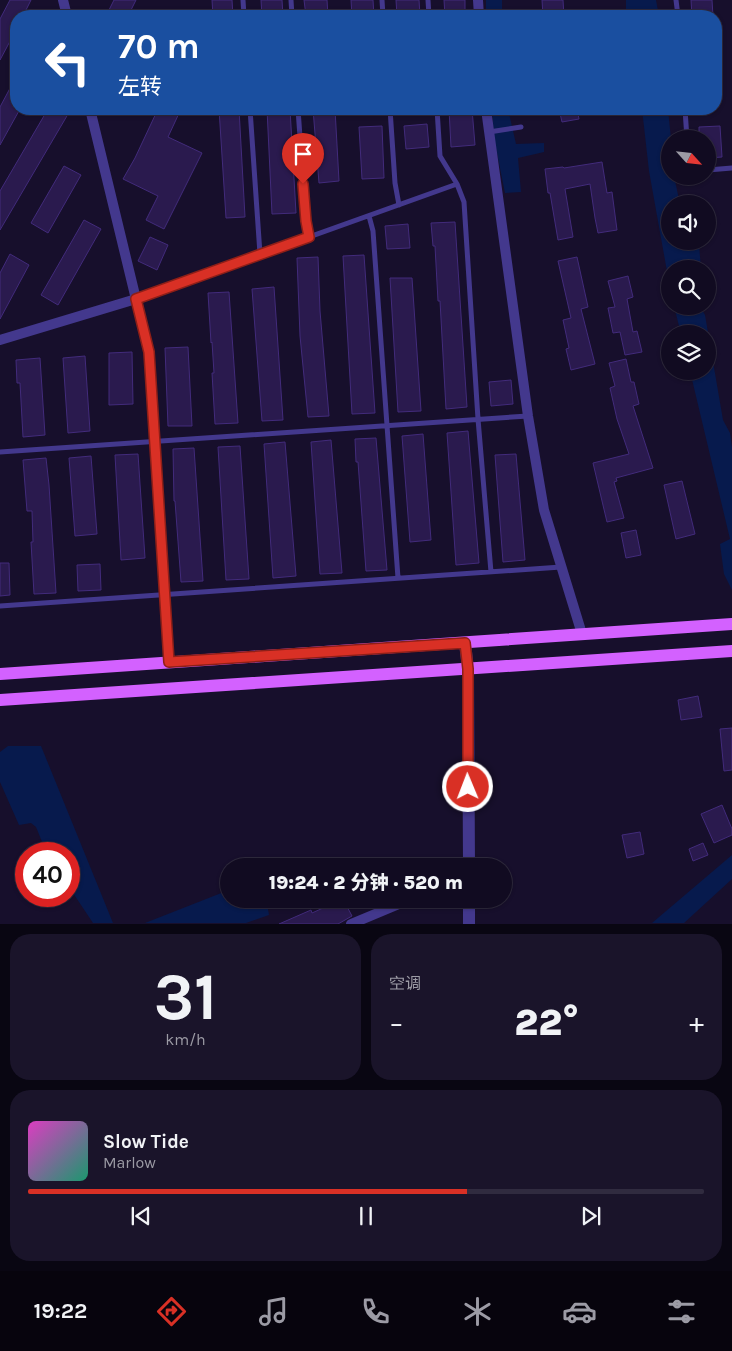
<!DOCTYPE html>
<html lang="zh">
<meta charset="utf-8">
<style>
body{margin:0;font-family:Karla,"Noto Sans SC",sans-serif;background:#1a142a;color:#f1f3f6;height:100vh;display:flex;flex-direction:column;font-size:19px;white-space:nowrap}
*{box-sizing:border-box;margin:0}
p{font-size:16px;color:#9c9ba5}
.icon{flex:none;width:28px;height:28px;fill:none;stroke:currentColor;stroke-width:2;stroke-linecap:round;stroke-linejoin:round}
.map{position:relative;height:924px;overflow:hidden}
.side{display:flex;flex-direction:column;gap:10px;padding:10px;background:#090612;flex:1}
.side>*{flex:none}
.top-card{position:absolute;left:10px;top:10px;width:712px;height:105px;border-radius:20px;box-shadow:0 1px 4px #0004,0 0 0 1px #302b3f;background:#1a4fa0;color:#fff;overflow:hidden}
.needle{width:32px;rotate:117deg}
.controls{position:absolute;left:661px;top:130px;display:grid;gap:10px}
.controls a{display:grid;place-items:center;width:55px;height:55px;border-radius:50%;background:#110b21;box-shadow:0 1px 4px #0004,0 0 0 1px #302b3f;font-size:25px}
.speed{position:absolute;left:15px;top:842px;display:flex;gap:10px;font-size:25px;font-weight:700;text-align:center}
.speed>*{display:grid;place-content:center;width:65px;height:65px;border-radius:50%;background:#110b21;box-shadow:0 1px 4px #0004,0 0 0 1px #302b3f;line-height:1}
.speed .limit{border:8px solid #d22;background:#fff;color:#111}
.pin{position:absolute;display:grid;place-items:center;width:42px;height:42px;color:#fff;margin:-51px -21px;border-radius:50% 50% 50% 0;rotate:-45deg;box-shadow:0 0 5px #0007}
.pin .icon{rotate:45deg}
.me{position:absolute;width:55px;margin:-28px;rotate:359deg;stroke-linejoin:round;filter:drop-shadow(0 0 4px #0008)}
.turn{display:flex;align-items:center;gap:18px;height:105px;padding:0 25px;font-size:22px}
.turn .icon{width:65px;height:65px;stroke-width:2.5}
.turn b{display:block;font-size:35px;line-height:42px}
.big{font-size:38px;font-weight:800;line-height:1.1}
.side .card{flex:1;display:flex;flex-direction:column;justify-content:center;gap:8px;min-width:0;padding:0 18px;border-radius:20px;background:#1a142a}
.side .dial{align-items:center;gap:0}
.dial b{font-size:65px;line-height:1}
.song{display:flex;align-items:center;gap:15px}
.cover{width:60px;height:60px;border-radius:8px;background:linear-gradient(135deg,hsl(310 70% 55%),hsl(160 70% 35%))}
.played{height:5px;border-radius:2px;background:linear-gradient(90deg,#d93025 65%,#302b3f 65%)}
.keys{display:flex;justify-content:space-around;direction:ltr}
.heat{display:flex;justify-content:space-between;align-items:center;font-size:28px;direction:ltr}
.side .tiles{flex:1;display:grid;gap:10px;grid-template-columns:1fr 1fr}
.card:last-child{grid-column:span 2}
.trip{position:absolute;left:220px;top:858px;width:292px;height:50px;border-radius:25px;background:#110b21;box-shadow:0 1px 4px #0004,0 0 0 1px #302b3f;font-weight:800;line-height:50px;text-align:center}
.dock{display:flex;height:80px;justify-content:space-around;align-items:center;background:#07040d;color:#9c9ba5}
.dock .icon{width:35px;height:35px}
.dock .on{color:#d93025}
.dock b{font-size:22px;color:#f1f3f6}
.map>svg:first-child{display:block}
.water{fill:#071a4d}
.building{fill:#2a1a4e;stroke:#422b7b}
.lines{fill:none;stroke-linecap:round;stroke-linejoin:round}
.service{stroke:#43388d;stroke-width:5}
.minor{stroke:#43388d;stroke-width:10}
.tertiary{stroke:#43388d;stroke-width:12}
.primary{stroke:#d361ff;stroke-width:12}
.route-casing{stroke:#8d1f18;stroke-width:12}
.route{stroke:#d93025;stroke-width:9}
</style>
<div class="map">
<svg width="732" height="924" viewBox="0 0 732 924">
<rect width="100%" height="100%" fill="#170f2c"/>
<path class="water" d="M486 0H502V16H486Z
M626 0H656L659 16H626Z
M492 109H508L516 144 544 143V152L518 158 521 192 505 193 494 138Z
M642 109H668L671 139H670V176H674L680 204H670V241H696L699 244 701 269H670V288L649 171Z
M674 306H700L705 315 723 420 730 433 732 447V590L724 574 720 544 730 539 690 371H708V334H681Z
M8 746H41L113 923H93L69 887V854H47L36 827 31 823 19 825 0 782V752Z
M732 855V879L684 923H652Z
M229 890V899H284L285 904 268 909 269 915 246 923H145Z"/>
<path class="building" d="M10 0H31L23 16H16V30L0 60V19Z
M114 0H136L128 16H117L108 12Z
M212 0H232L233 16H213Z
M261 0H282L283 16H262Z
M304 0H327L328 16H306Z
M351 0H373L374 16H352Z
M396 0H419L420 16H397Z
M444 0H465V16H445Z
M542 0H563L564 16H543Z
M691 0H712L713 16H692Z
M16 77V109H20L0 145V107Z
M48 109H71L0 230V191Z
M158 109H181L168 137 202 153 164 229 146 220 158 196 123 179 135 158Z
M219 109H239L245 217 226 218Z
M267 109H290L296 213 272 214Z
M313 109H335L339 181 319 183Z
M449 109H472L475 145 451 147Z
M559 109H577L579 119 562 122Z
M427 124 429 147 406 149 404 126Z
M382 126 384 178 362 179 359 127Z
M720 126 722 157 708 158V139H699V127Z
M602 162 607 193 612 192 617 230 598 233 595 218 590 184 565 189 573 237 558 240 550 193H548L545 169 563 167 564 168Z
M64 166 81 175 48 233 31 223Z
M84 220 101 229 58 305 41 295Z
M455 222 467 407 446 409 440 301H438L435 246H433L431 223Z
M408 224 410 248 387 249 385 226Z
M150 237 168 245 157 270 138 261Z
M10 254 29 265 0 319V273Z
M364 255 375 413 352 414 343 256Z
M318 257 320 311 329 416 308 417 300 336 297 258Z
M577 257 588 307 581 309 595 364 571 370 566 349 569 348 563 320 571 318 558 261Z
M628 276 633 297 627 299 633 332 637 331 642 352 625 355 620 332 613 333 608 308 615 307 608 281Z
M390 278H412L421 411 398 412Z
M274 287 283 420 262 421 252 289Z
M229 292 238 423 215 424 212 373H214L212 342 211 343 208 293Z
M188 347 192 426H168L165 348Z
M132 352 133 404 109 405V353Z
M85 356 90 431 68 433 63 358Z
M40 358 45 435 23 437 20 383H17L16 360Z
M626 359 631 382H634L639 404 633 406 653 468 616 478 617 481 614 482 624 518 607 522 593 463 629 454 617 419 610 388 615 386 609 363Z
M511 380 513 404 491 406 489 382Z
M468 431 479 563 456 565 447 433Z
M423 434 431 540 410 542 402 436Z
M376 438 387 570 366 571 358 462H356L355 439Z
M331 440 342 573 320 574 311 442Z
M285 442 296 576 273 578 264 444Z
M240 446 249 579 226 580 218 447Z
M194 448 203 581 181 582 175 501H174L173 449Z
M138 454 145 558 121 560 115 455Z
M516 454 525 560 503 562 495 455Z
M91 456 97 534 75 536 69 458Z
M46 458 49 485 56 593 34 594 31 542H33L32 511H27L23 460Z
M682 481 695 534 676 539 664 485Z
M636 530 641 555 626 558 621 533Z
M0 563H9L10 595 0 596Z
M100 564 101 590 78 591 77 565Z
M698 696 702 717 681 720 678 700Z
M732 728V770L724 771 720 729Z
M722 805 732 829V835L714 843 701 814Z
M640 832 644 854 627 858 622 835Z
M703 843 708 855 693 861 689 849Z
M343 899 352 916 338 924H279L311 910 312 913Z"/>
<g class="lines">
<path class="service" d="M243 0 244 16
M291 0 292 16
M382 0 383 16
M428 0 429 16
M676 0 678 16
M250 109 260 254
M298 109 306 221 309 237
M390 109 395 183 399 205
M437 109 440 156 457 184 464 202 478 419 491 572
M685 109 687 139
M489 132 521 127
M708 170 732 168
M369 216 373 231 398 578
M136 299 457 184
M0 452 528 416
M0 606 561 567"/>
<path class="minor" d="M63 0 67 16
M478 0 479 16
M90 109 149 353 169 662
M486 109 528 416 544 510 582 634
M0 340 136 299
M351 924 411 899"/>
<path class="tertiary" d="M465 643 468 669 469 866
M469 899V924"/>
<path class="primary" d="M0 674 732 624
M0 700 732 651"/>
</g>
<g class="lines">
<g class="route-casing">
<path id="route" d="M303 184 306 221 309 237 136 299 149 352 169 662 465 643 468 669V787"/>
</g>
<use href="#route" class="route"/>
</g>
</svg>
<div class="controls">
<a><svg class="needle" viewBox="-14 -14 28 28"><path d="M0-13l5 13h-10z" fill="#e53935"/><path d="M0 13l5-13h-10z" fill="#9c9ba5"/></svg></a>
<a><svg class="icon" aria-label="sound" viewBox="0 0 24 24"><path d="M4 9h4l5-4v14l-5-4H4zM17 9q2 3 0 6"/></svg></a>
<a><svg class="icon" aria-label="search" viewBox="0 0 24 24"><circle cx="10" cy="10" r="6"/><path d="M15 15l6 6"/></svg></a>
<a><svg class="icon" aria-label="layers" viewBox="0 0 24 24"><path d="M12 4l9 5-9 5-9-5zM3 14l9 5 9-5"/></svg></a>
</div>
<div class="speed"><div class="limit">40</div></div>
<div class="pin" style="left:303px;top:184px;background:#d93025"><svg class="icon" aria-label="arrive" viewBox="0 0 24 24"><path d="M6 21V4h12l-3 4 3 4H6"/></svg></div>
<svg class="me" style="left:468px;top:787px" viewBox="-20 -20 40 40"><circle r="17" fill="#d93025" stroke="#fff" stroke-width="3"/><path d="M0-11L8 9 0 5-8 9z" fill="#fff"/></svg>
<div class="trip">19:24 · 2 分钟 · 520 m</div>
<div class="top-card">
<div class="turn"><svg class="icon" aria-label="left" viewBox="0 0 24 24"><path d="M17 20v-9H6M10 6l-5 5 5 5"/></svg><div><b>70 m</b>左转</div></div>
</div>
</div>
<section class="side">
<div class="tiles">
<div class="card dial"><b>31</b><p>km/h</p></div>
<div class="card"><p>空调</p>
<div class="heat"><a>−</a><b class="big">22°</b><a>+</a></div>
</div>
<div class="card">
<div class="song"><i class="cover"></i><div><b>Slow Tide</b><p>Marlow</p></div></div>
<div class="played"></div>
<div class="keys"><svg class="icon" aria-label="previous" viewBox="0 0 24 24"><path d="M18 5L8 12l10 7zM5 5v14"/></svg><svg class="icon" aria-label="pause" viewBox="0 0 24 24"><path d="M8 5v14M16 5v14"/></svg><svg class="icon" aria-label="next" viewBox="0 0 24 24"><path d="M6 5l10 7-10 7zM19 5v14"/></svg></div>
</div>
</div>
</section>
<nav class="dock">
<b>19:22</b>
<svg class="icon on" aria-label="directions" viewBox="0 0 24 24"><path d="M12 3l9 9-9 9-9-9zM9 14v-3h6M13 9l2 2-2 2"/></svg>
<svg class="icon" aria-label="music" viewBox="0 0 24 24"><path d="M9 18V5l10-2v13"/><circle cx="6" cy="18" r="3"/><circle cx="16" cy="16" r="3"/></svg>
<svg class="icon" aria-label="phone" viewBox="0 0 24 24"><path d="M5 4h4l2 5-3 2q2 4 5 5l2-3 5 2v4C11 20 4 13 5 4z"/></svg>
<svg class="icon" aria-label="climate" viewBox="0 0 24 24"><path d="M12 3v18M4 7l16 10M4 17L20 7"/></svg>
<svg class="icon" aria-label="car" viewBox="0 0 24 24"><path d="M5 17H2v-5l4-1 3-4h7l3 4 3 1v5h-3M9 17h6M6 11h13"/><circle cx="7" cy="17" r="2"/><circle cx="17" cy="17" r="2"/></svg>
<svg class="icon" aria-label="filters" viewBox="0 0 24 24"><path d="M4 7h16M4 17h16"/><circle cx="9" cy="7" r="2"/><circle cx="15" cy="17" r="2"/></svg>
</nav>
